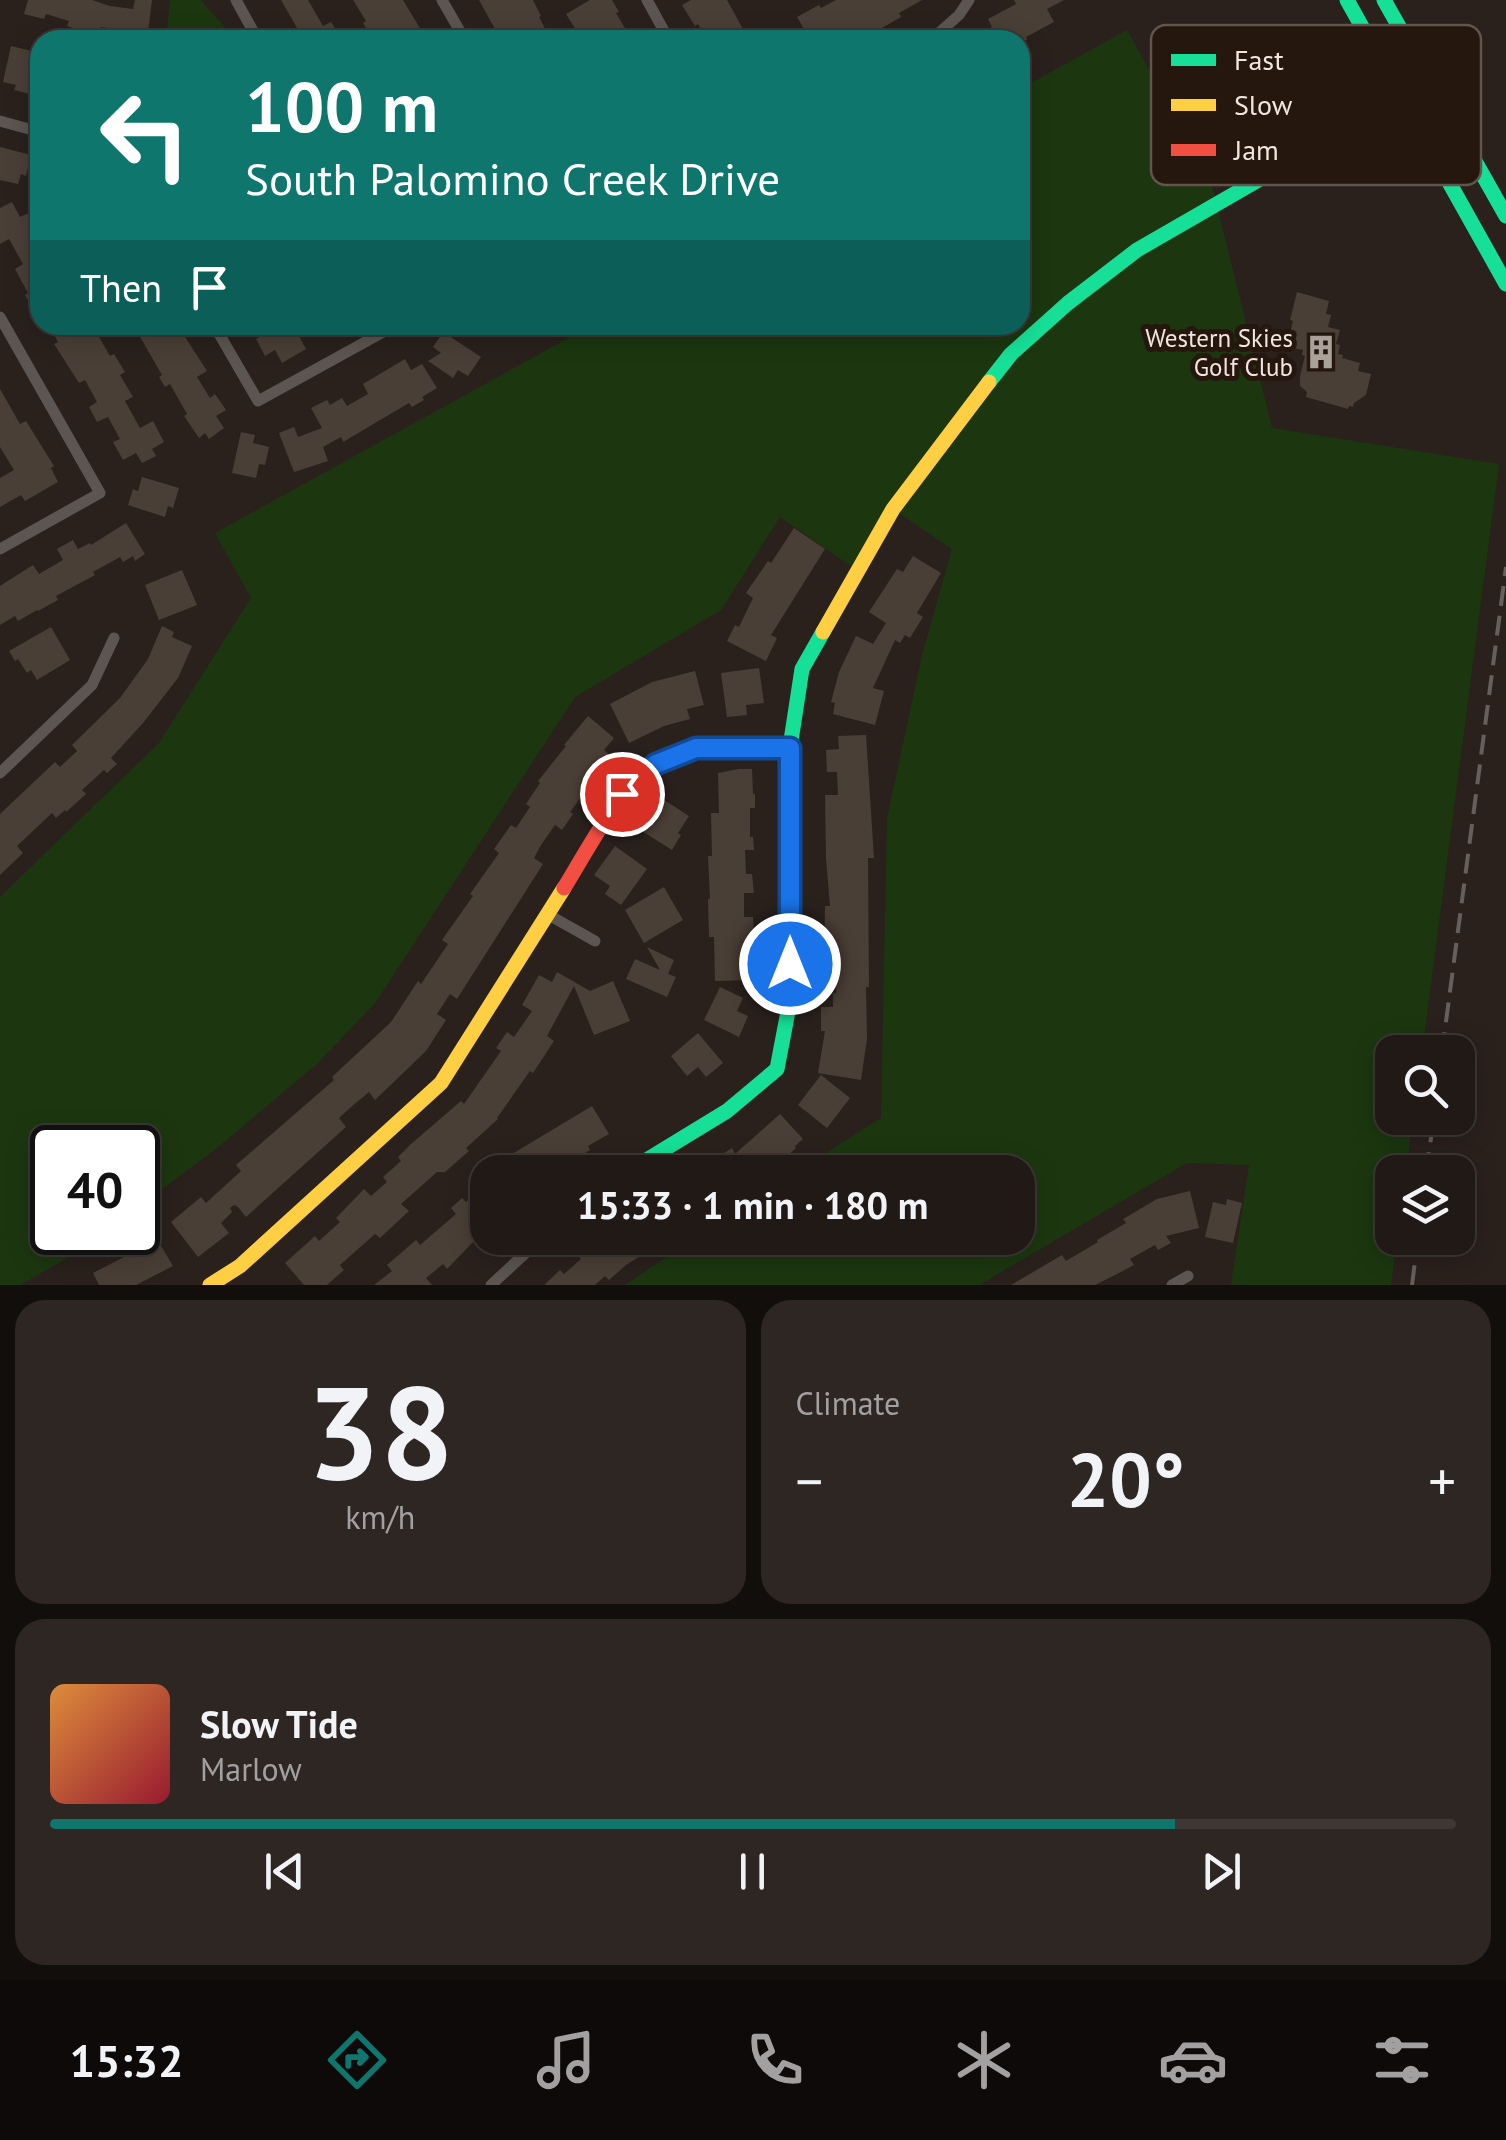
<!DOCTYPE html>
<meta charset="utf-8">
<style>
body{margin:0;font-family:"PT Sans",sans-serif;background:#2d2623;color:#f1f3f6;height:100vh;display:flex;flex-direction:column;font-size:38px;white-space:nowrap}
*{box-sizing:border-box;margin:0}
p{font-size:32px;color:#a2a0a1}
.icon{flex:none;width:55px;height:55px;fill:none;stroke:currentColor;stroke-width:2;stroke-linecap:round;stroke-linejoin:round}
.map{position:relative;height:1285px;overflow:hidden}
.sheet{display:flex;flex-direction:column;gap:15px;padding:15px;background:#120e0c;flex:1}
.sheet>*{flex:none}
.banner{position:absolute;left:30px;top:30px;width:1000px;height:305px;border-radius:30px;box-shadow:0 5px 25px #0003,0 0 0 2px #3d3835;background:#0f766e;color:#fff;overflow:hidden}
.controls{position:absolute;left:1375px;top:1035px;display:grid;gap:20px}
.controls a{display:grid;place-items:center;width:100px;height:100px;border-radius:20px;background:#201916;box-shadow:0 5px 25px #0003,0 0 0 2px #3d3835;font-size:50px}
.speed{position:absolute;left:30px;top:1125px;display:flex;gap:20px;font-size:50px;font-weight:700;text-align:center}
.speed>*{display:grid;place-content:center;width:130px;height:130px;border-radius:50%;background:#201916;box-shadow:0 5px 25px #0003,0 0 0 2px #3d3835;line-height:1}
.speed .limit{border:5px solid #111;border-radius:15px;background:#fff;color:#111}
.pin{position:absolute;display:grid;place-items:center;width:85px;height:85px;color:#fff;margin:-42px;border:5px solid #fff;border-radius:50%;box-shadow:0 2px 10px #0007}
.me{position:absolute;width:110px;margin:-55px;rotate:0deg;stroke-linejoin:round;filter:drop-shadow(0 0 8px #0008)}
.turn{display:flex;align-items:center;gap:35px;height:210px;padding:0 50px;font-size:45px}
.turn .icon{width:130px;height:130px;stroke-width:2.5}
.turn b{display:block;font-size:70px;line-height:85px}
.then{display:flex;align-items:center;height:95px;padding:0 50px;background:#0003;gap:20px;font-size:38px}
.big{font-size:75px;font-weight:800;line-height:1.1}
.sheet .widget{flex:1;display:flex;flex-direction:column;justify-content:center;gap:15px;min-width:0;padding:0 35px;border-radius:30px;background:#2d2623}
.sheet .dial{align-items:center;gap:0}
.dial b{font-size:130px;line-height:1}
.song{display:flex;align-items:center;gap:30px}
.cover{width:120px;height:120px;border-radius:15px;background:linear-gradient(135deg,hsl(30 70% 55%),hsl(350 70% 35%))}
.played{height:10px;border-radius:5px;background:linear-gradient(90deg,#0f766e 80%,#3d3835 80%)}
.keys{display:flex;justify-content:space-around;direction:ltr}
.heat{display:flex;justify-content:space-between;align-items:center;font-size:55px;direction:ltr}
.sheet .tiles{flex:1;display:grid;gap:15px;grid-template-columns:1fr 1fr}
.widget:last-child{grid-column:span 2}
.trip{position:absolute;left:470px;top:1155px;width:565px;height:100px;border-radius:30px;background:#201916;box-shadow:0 5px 25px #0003,0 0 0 2px #3d3835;font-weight:800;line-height:100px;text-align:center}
.tabs{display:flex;height:160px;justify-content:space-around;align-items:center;background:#0d0a09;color:#a2a0a1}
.tabs .icon{width:70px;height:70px}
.tabs .active{color:#0f766e}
.tabs b{font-size:45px;color:#f1f3f6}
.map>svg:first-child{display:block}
.green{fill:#1c3710}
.building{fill:#4a3f36}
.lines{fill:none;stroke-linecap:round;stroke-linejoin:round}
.street{stroke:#5c5551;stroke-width:11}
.fast{stroke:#16e098;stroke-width:15}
.slow{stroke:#ffcf43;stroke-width:15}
.jam{stroke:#f24e42;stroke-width:15}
.rail{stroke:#665f5b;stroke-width:4;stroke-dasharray:20 10;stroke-linecap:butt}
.route-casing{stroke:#114b97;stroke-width:25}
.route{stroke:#1a73e8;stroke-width:18}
.labels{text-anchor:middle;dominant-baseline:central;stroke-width:10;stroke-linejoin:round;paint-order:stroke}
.poi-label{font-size:25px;fill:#f1e6df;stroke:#25170e;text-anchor:end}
.key{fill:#25170e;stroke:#62554d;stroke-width:2.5}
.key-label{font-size:28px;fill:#f1e6df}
</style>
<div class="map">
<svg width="1506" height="1285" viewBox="0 0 1506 1285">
<rect width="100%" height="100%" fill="#2a211d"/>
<path class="green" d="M170 0H201C211 15 226 24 234 40H166Z
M1127 30 1211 182 1272 428 1499 464 1422 1052H1392V1118H1413L1406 1172H1392V1238H1397L1391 1285H1231L1249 1165 1187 1163 979 1285H625L695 1238H1018V1172H796L881 1118 887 818 922 655 952 549 893 509 858 571 780 517 721 610 575 697 375 1003 318 1063 217 1148 138 1207V1148H52V1232L103 1233 71 1256 20 1285H0V897L159 743 251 598 215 533 592 325H1020V89Z"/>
<path class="building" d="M28 0H92L110 6 133 9 135 0H152L147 40H133L134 32 101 27 100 31 91 28 89 33 67 26 69 21 46 14 44 19 24 14Z
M281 0H308L323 26 331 22 338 33 325 40H304Z
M353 0H403L427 40H373L363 23 366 21Z
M479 0H533L541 16 539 17 551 40H501Z
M590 0H612L619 12 616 13 632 40H582L566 14Z
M691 0H727L749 40H707L698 24 695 26 682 5Z
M836 0H922L899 13 901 17 861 40H782L804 29 797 17 819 5 821 8Z
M1014 0H1064L1047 9 1054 22 1026 37 1027 40H968L992 27 988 19 1016 4Z
M11 46 40 53V68L34 95 14 90 16 85 3 82Z
M0 147 31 155 26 176 21 174 18 184 0 180Z
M12 202 20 217 29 213 40 233V321L25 295 28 293 15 269 23 264 9 239 0 244V208Z
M1297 292 1329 301 1326 314 1331 315 1328 327 1340 330 1336 344 1340 345 1338 354 1343 355 1342 358 1360 363 1358 371 1371 374 1366 395 1354 403 1353 407 1349 406 1348 409 1306 397 1307 392 1300 386V376L1305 356 1302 355 1303 350 1293 348 1294 344 1288 342 1293 321 1290 320Z
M58 325H92L110 356 114 354 125 372 120 375 133 397 125 401 140 428 153 421 164 442 152 449 156 456 142 463 136 453 123 460 113 442 120 439 108 417 97 422 89 407 97 402 85 380 79 383 54 344 58 342 51 329Z
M157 325H164L170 335 180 329 207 371 197 377 210 398 215 394 226 410 216 416 224 428 209 439 205 433 199 438 184 416 187 414 170 384 165 387 159 377 162 375 139 335Z
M281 325H293L306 349 282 363 275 350 265 356 256 339Z
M443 332 481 357 468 376 458 370 453 378 428 361 441 353 433 347Z
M405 359 411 370 422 364 437 388 422 397 424 400 412 407 409 403 343 442 341 437 323 447 328 461 294 472 279 433 294 427 298 437 322 428 311 408 327 400 330 405 342 398 347 406 368 394 363 384Z
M0 389 20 424 26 421 54 466 51 468 58 482 25 501 21 495 0 507V478L14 470 0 447Z
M241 432 255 435 253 443 269 447 265 465 259 464 256 478 232 473Z
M142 477 179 488 173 508 168 506 165 517 128 505 133 489 138 491Z
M126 523 145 554 135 561 133 556 123 562 120 557 93 572 95 575 56 596 58 600 38 611 37 610 18 621 15 616 0 625V586L33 565 39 574 63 560 57 549 73 540 78 549 90 543 91 545Z
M794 528 825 549 771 635 777 638 766 661 727 641 735 625 739 627 753 598 746 593 768 561 771 563Z
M913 556 941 573 917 613 923 617 910 638 905 635 900 643 895 640 873 688 884 691 875 725 833 714 835 703 831 702 839 672 856 636 873 644 886 623 869 612 897 569 903 572Z
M182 570 197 605 159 620 145 585Z
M162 626 174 632 172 637 192 646 178 678 143 723 111 758 117 764 107 773 104 770 82 790 86 794 66 812 65 810 56 818 52 813 17 846 23 853 0 875V814L55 762 60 767 77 751 72 745 120 698 148 659Z
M51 627 70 660 37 680 31 670 27 673 18 659 15 661 9 651Z
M759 668 764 703 746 705 747 715 727 717 721 673Z
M695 671 704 705 687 709 690 719 664 726 629 743 610 704 652 682Z
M588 716 614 738 604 750 612 757 570 812 573 814 562 830 555 825 541 845 534 858 543 864 457 999 450 994 437 1014 446 1020 426 1051 375 1100 369 1092 351 1107 339 1118 346 1127 246 1217 238 1207 234 1205 230 1208 232 1212 221 1223 229 1233 198 1257 171 1222 201 1197 206 1203 241 1171 236 1165 334 1080 332 1077 391 1022 418 981 421 984 448 944 442 940 473 896 470 894 499 853 494 849 511 825 516 828 530 807 526 804 540 783 538 781 566 746 564 745Z
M866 735 874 858H868L869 987H866L867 1039 861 1080 818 1073 825 1031H821V1007H833V993H836V968H824L825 906H830L826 858 825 795H838L837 772H827L826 750 839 749 838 736Z
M739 769H752L753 794H755V808H750V837H753L754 850H745L746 874H752L754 893H744V917H753L754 937H748L752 980 715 981 714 937H709L708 899H710L708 856H712L711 813H719L718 773Z
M655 794 689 816 678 833 681 835 672 850 634 826 645 809 653 814 660 804Z
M615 846 647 869 621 905 605 894 610 886 594 875Z
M664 887 683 920 644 943 625 910Z
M647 947 674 960 668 974 676 977 667 997 626 979 635 959 660 970Z
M557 972 590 991 613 981 630 1021 594 1035 574 986 547 1036 554 1041 533 1073 530 1071 497 1118 498 1119 466 1148 469 1151 445 1172H437L401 1204 409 1211 380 1238 375 1234 340 1265 344 1270 327 1285H304L285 1263 315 1236 319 1241 340 1222 336 1218 364 1189 371 1196 387 1182 383 1177 401 1161 398 1157 411 1144 461 1101 464 1104 501 1051 496 1048 507 1032 514 1037 532 1011 522 1005 539 975 552 982Z
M720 987 743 998 737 1011 748 1016 739 1037 704 1020Z
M698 1033 723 1063 706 1077 698 1067 687 1076 671 1056Z
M821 1075 850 1098 827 1128 798 1105Z
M592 1106 609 1134 588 1146 590 1150 553 1172H491L512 1154Z
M780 1114 803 1139 795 1146 796 1148 769 1172H706L725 1162 721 1155 732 1148 735 1154Z
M488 1183V1235L480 1241 477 1238 447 1269 443 1264 426 1278 432 1285H374L392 1271 387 1265 416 1240 420 1245 456 1214 451 1208 462 1198 466 1202Z
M1190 1191 1199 1228 1166 1236 1171 1243 1158 1250 1155 1245 1130 1259 1134 1265 1117 1274 1095 1285H1011L1062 1255 1066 1261 1098 1242 1097 1240 1126 1223 1123 1219 1157 1199Z
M1227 1199 1242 1203 1233 1243 1205 1237 1213 1202 1226 1205Z
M151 1229 173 1266 136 1285H99L93 1273 124 1257 118 1248Z
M590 1238H669L626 1265 609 1280 605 1276 595 1285H544L560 1270 564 1274 581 1259 574 1251Z"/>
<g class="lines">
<path class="street" d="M236 0 258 40
M442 0 465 40
M647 0 669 40
M931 40 959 15 969 0
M0 121 40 132
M0 317 100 493 0 549
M214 325 258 401 396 325
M0 773 92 685 114 638
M547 914 595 941
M491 1285 542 1238
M1172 1285 1188 1276"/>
<path class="fast" d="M1347 0 1506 284
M1384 0 1506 216
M989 382 1011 354 1068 303 1137 250 1430 81
M627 1172 727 1111 777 1069 790 1001V747L802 669 823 632"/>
<path class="slow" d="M823 632 893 509 989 382
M210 1285 240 1266 441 1083 564 888"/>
<path class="jam" d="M564 888C596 837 631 759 698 748 723 744 763 747 790 747"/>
<path class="rail" d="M1442 1052 1506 567
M1426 1172 1434 1118
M1412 1285 1418 1238"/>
</g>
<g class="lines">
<g class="route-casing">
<path id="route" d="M622 794 656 764 696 748H790V964"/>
</g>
<use href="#route" class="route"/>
</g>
<defs>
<g id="building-bare" transform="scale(2.7)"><path d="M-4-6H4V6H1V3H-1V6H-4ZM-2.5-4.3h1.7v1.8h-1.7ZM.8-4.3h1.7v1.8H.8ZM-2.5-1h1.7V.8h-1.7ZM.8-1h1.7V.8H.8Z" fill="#aba19b" stroke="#25170e" stroke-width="2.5" paint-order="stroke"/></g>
</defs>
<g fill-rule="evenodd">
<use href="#building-bare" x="1321" y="352"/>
</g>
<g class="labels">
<g class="poi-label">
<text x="1293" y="338">Western Skies<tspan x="1293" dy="29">Golf Club</tspan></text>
</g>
</g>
<rect x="1151" y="25" width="330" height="160" rx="15" class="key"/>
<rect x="1171" y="54" width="45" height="12" fill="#16e098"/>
<rect x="1171" y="99" width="45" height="12" fill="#ffcf43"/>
<rect x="1171" y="144" width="45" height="12" fill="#f24e42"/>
<g class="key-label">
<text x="1234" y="70">Fast</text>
<text x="1234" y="115">Slow</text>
<text x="1234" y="160">Jam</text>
</g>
</svg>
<div class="controls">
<a><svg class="icon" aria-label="search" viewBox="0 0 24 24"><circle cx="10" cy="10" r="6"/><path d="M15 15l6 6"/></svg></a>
<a><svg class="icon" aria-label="layers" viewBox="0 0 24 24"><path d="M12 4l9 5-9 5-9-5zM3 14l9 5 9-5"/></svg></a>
</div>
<div class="speed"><div class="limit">40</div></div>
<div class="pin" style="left:622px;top:794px;background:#d93025"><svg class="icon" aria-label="arrive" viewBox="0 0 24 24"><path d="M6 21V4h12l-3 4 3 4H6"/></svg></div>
<svg class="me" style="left:790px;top:964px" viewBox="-20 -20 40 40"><circle r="17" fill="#1a73e8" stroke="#fff" stroke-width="3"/><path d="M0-11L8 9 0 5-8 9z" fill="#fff"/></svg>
<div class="trip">15:33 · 1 min · 180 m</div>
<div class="banner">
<div class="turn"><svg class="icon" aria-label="left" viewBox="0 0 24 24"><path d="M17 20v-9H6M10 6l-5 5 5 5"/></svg><div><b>100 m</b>South Palomino Creek Drive</div></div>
<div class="then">Then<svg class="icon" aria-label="arrive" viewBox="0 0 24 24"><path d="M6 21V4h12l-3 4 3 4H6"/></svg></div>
</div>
</div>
<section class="sheet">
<div class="tiles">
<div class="widget dial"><b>38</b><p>km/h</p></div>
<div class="widget"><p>Climate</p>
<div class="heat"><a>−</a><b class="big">20°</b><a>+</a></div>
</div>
<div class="widget">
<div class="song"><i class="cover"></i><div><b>Slow Tide</b><p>Marlow</p></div></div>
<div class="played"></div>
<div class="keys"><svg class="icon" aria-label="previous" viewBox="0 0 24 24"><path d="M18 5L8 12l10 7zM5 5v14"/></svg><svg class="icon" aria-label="pause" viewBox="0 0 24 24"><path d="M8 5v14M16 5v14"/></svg><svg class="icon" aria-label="next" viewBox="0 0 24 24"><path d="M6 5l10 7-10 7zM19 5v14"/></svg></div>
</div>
</div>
</section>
<nav class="tabs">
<b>15:32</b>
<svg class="icon active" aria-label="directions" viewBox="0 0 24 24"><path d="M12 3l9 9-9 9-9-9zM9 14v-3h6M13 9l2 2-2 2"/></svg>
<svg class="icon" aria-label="music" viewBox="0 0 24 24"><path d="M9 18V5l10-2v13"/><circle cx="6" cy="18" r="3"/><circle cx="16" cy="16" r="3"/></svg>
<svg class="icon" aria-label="phone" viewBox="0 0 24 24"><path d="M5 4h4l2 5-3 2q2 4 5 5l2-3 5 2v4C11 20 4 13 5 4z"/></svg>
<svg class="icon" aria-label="climate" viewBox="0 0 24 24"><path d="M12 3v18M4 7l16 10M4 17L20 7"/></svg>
<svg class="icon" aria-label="car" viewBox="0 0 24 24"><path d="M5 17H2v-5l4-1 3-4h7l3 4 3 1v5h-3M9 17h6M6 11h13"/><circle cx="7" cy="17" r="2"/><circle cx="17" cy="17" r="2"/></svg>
<svg class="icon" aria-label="filters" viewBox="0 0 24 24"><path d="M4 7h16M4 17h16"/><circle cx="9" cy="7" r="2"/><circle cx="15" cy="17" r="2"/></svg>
</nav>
